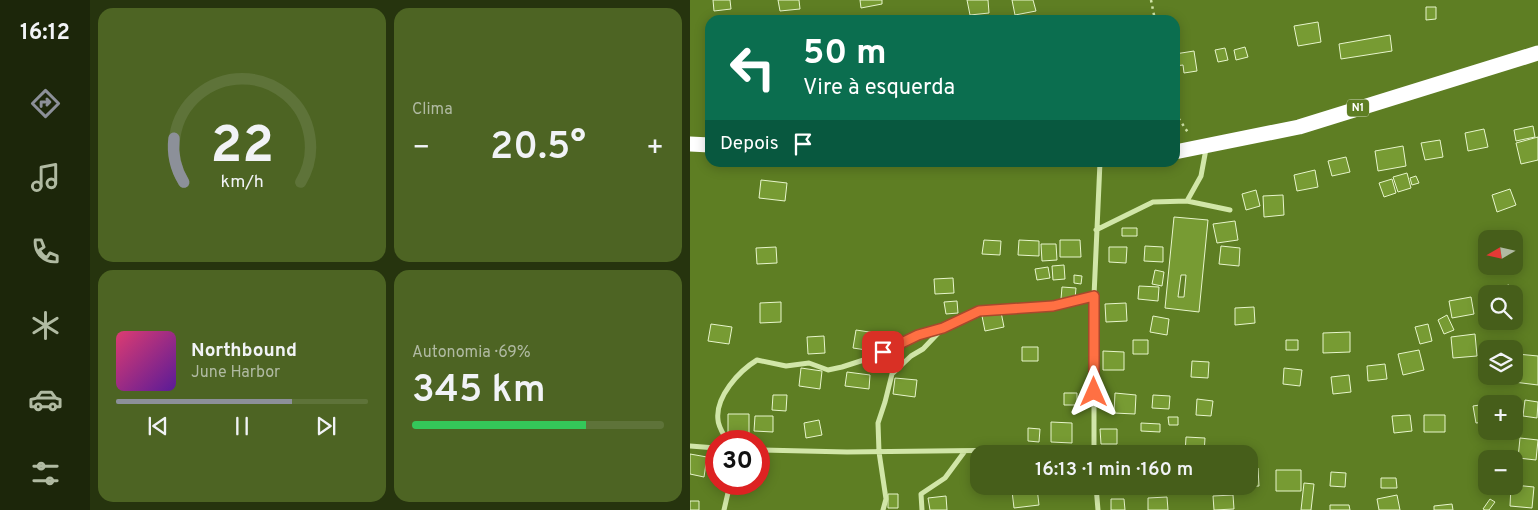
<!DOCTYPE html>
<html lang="pt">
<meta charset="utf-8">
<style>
body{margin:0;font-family:Overpass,sans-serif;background:#4d6423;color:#f1f3f6;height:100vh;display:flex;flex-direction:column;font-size:19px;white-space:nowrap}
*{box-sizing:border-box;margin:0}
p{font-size:16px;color:#b0baa2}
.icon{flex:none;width:28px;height:28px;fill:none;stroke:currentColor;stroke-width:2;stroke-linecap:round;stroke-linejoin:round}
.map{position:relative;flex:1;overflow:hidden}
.details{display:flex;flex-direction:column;gap:8px;padding:8px;background:#26340e;width:600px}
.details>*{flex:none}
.banner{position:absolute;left:15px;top:15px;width:475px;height:152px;border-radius:15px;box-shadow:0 2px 12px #0003;background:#0b6e4f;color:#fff;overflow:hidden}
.needle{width:32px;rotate:261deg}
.tools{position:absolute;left:788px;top:230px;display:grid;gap:10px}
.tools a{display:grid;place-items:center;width:45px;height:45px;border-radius:10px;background:#465e1a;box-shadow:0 2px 12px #0003;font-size:25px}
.speed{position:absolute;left:15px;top:430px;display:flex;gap:10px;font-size:25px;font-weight:700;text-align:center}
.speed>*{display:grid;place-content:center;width:65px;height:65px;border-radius:50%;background:#465e1a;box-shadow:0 2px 12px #0003;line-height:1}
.speed .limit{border:8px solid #d22;background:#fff;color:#111}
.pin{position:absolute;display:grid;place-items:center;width:42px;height:42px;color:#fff;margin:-21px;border-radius:10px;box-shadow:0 2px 8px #0006}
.me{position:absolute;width:55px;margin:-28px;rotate:0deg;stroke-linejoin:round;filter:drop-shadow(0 0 4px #0008)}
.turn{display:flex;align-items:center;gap:18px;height:105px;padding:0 15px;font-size:22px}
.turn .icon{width:65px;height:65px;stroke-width:2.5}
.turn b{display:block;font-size:35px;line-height:42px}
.then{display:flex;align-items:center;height:48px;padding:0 15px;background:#0003;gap:10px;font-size:19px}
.big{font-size:38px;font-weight:600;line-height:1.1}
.details .card{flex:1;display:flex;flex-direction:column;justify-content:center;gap:8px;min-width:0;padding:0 18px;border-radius:15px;background:#4d6423}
.details .dial{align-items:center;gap:0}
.dial svg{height:130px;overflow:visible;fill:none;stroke:#5e7339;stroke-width:7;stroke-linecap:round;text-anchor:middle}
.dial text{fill:#f1f3f6;stroke:none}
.song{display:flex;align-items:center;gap:15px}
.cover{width:60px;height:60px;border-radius:8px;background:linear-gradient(135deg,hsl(340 70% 55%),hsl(270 70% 35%))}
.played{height:5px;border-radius:2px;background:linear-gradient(90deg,#8c9099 70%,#5e7339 70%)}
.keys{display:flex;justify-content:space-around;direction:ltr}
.heat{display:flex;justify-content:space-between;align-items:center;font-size:28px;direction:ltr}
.charge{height:8px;border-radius:4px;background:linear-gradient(90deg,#34c759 69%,#5e7339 0)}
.details .tiles{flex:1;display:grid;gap:8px;grid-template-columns:repeat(2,1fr)}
.trip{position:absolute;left:280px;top:445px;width:288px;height:50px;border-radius:15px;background:#465e1a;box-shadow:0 2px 12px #0003;font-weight:600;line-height:50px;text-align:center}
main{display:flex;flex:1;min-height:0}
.tab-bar{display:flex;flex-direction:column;width:90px;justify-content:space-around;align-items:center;background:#1c260a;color:#b0baa2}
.tab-bar .icon{width:35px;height:35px}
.tab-bar .on{color:#8c9099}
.tab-bar b{font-size:22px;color:#f1f3f6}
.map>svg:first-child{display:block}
.building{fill:#779b33;stroke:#e7f5cb;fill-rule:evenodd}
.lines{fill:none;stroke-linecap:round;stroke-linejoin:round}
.path{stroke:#d1e6a8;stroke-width:2.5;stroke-dasharray:2.5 4;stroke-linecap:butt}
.street{stroke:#d1e6a8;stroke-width:5}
.highway{stroke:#fff;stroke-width:15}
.route-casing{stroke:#a6492c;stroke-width:12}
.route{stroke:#ff7043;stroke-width:9}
.labels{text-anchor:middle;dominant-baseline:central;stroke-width:5;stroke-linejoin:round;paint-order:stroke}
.shield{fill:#5e7e23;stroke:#cfd8bd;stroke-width:1}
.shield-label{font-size:11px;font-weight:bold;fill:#fff}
</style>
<main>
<nav class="tab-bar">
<b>16:12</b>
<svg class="icon on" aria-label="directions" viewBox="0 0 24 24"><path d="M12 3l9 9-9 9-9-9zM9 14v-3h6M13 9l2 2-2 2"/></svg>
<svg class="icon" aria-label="music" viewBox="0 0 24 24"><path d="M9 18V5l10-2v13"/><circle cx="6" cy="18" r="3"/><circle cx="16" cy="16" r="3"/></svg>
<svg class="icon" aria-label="phone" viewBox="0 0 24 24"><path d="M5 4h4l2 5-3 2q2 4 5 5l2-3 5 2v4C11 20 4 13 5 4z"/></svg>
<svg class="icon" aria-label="climate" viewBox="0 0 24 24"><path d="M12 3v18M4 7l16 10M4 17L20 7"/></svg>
<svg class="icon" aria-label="car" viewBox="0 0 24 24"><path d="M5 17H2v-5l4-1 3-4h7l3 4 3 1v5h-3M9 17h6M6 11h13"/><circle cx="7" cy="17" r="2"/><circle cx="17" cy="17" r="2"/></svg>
<svg class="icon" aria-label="filters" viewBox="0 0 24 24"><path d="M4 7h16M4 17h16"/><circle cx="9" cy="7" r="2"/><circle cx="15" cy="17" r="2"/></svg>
</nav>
<section class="details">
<div class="tiles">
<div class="card dial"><svg viewBox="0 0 100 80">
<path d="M14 69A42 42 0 1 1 86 69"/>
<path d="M14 69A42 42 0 0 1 8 42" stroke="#8c9099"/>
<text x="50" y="56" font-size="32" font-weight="700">22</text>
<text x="50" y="72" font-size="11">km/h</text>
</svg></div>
<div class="card"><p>Clima</p>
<div class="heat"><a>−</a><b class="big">20.5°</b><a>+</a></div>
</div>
<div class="card">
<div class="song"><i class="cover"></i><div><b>Northbound</b><p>June Harbor</p></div></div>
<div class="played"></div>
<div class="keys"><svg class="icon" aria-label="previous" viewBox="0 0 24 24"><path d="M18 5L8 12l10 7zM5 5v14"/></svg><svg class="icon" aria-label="pause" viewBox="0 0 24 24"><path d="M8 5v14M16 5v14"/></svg><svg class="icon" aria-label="next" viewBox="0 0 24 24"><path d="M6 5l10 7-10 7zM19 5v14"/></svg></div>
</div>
<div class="card"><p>Autonomia · 69%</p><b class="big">345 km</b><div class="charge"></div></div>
</div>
</section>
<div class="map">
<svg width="848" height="510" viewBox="0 0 848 510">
<rect width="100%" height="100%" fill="#5e7e23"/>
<path class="building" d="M23 0H40L41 9 24 11Z
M88 0H109L110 9 90 11Z
M170 0H192V4L171 8Z
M277 0H298L299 13 280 15Z
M322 0H343L346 11 325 15Z
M736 7H746V19L736 20Z
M628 22 631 42 608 46 604 26Z
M700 35 702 51 651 59 649 44Z
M555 47 558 57 546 60 544 50Z
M535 48 538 60 528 62 525 50Z
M504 51 507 71 494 73 493 65 485 66V54Z
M843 126 845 137 826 141 824 130Z
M794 129 798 147 778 151 775 133Z
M848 137V160L831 164 826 143Z
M750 140 753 157 735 160 731 143Z
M713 146 716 166 688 171 685 151Z
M656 157 660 172 642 176 638 161Z
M625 170 628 187 607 191 604 175Z
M717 173 721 188 708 192 703 177Z
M726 176 729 183 722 185 720 178Z
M702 179 706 193 694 197 689 183Z
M71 180 97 183 95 201 69 198Z
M820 189 826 205 807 212 802 195Z
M566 190 570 206 556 210 552 194Z
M593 195 594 215 574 217 573 196Z
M484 217 518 220 509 312 475 308ZM491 275H496L494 297H488Z
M545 221 548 240 527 243 523 224Z
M432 228H447V236H432Z
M294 240 311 241 310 255 292 254Z
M329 240 349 241V256L328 255Z
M370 240H390L391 257H370Z
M351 244H366L367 260 352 261Z
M455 246 473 247V262L454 261Z
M531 246 550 248 549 266 529 264Z
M86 247 87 263 67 264 66 248Z
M419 247H437L436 263 419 262Z
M374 265 375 279 363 280 362 266Z
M358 267 360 278 347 280 345 269Z
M465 270 474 272 472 286 462 284Z
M384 275 392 276 391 284 384 283Z
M263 278 264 293 245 294 244 279Z
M819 285 821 294H801L800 289Z
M449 286 469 287 468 301 448 299Z
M372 287 386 288 385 299H371Z
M781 297 784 314 762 318 759 301Z
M267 301 268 313 256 314 254 302Z
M91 302V322L70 323V303Z
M436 303 437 321 416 322 415 304Z
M564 307 565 323 545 325V308Z
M311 312 314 327 295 331 292 316Z
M757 315 764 330 754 334 748 320Z
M463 316 479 319 477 335 460 332Z
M21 324 42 327 39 344 18 341Z
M738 324 742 341 730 344 725 327Z
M166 330 186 333 183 351 163 348Z
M660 332V352L633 353V333Z
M785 334 787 356 763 358 761 337Z
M134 336 135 353 118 354 117 337Z
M443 340H458V354H443Z
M596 340H608V350H596Z
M332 347H348V361H332Z
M729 350 734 370 713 375 708 354Z
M413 351 434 352V370H413Z
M827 354 848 356V385L824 382Z
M502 361 519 362 518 378 501 377Z
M695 364 697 379 678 381 677 366Z
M111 368 132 371 130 389 109 386Z
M594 368 612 370 610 386 593 384Z
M157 372 180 375 179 389 155 386Z
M659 375 661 392 643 394 641 377Z
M205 378 227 380 225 397 203 394Z
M374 393H387V405H374Z
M425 393 446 395 445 414 424 413Z
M83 395H97L96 411 82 410Z
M463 395 480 396 479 409 462 408Z
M507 399 523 401 521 416 506 415Z
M835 400 848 402 847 418 833 416Z
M796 404V422L786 423 783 406Z
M38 414H59V433H38Z
M720 415 722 431 704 433 702 416Z
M734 415H755V432H734Z
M65 416H83V432L64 431Z
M478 417H488V425H479Z
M129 420 132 435 116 438 114 423Z
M361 422 382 423V443L361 442Z
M451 423 470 424V432L451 431Z
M338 428 350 429 349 442 338 441Z
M410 429H427V444H411Z
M496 437 515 438 514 454H495Z
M830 438 848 440 846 460 828 458Z
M0 454 17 457 14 477 0 474Z
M568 468 569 486 553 487 559 486V469Z
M586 470H611V491H586Z
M641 472 656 473 655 487 640 486Z
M691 478H706L707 488H691Z
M614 483 624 484 621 510H611Z
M824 485 844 487 842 508 820 506 821 486Z
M442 486H454V490H442Z
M347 488 349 505 324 508 322 491Z
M198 494H208V508H198Z
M543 495 544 509 524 510 523 496Z
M707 495 710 510H689L687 499Z
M256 496 257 510H240L238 498Z
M477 497 478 510H458V498Z
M421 499H434L435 510H421Z
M800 499 805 502 799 510H795L793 509Z
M0 501H9V510H0Z
M762 504 763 510H744V506Z
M640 505H659L660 510H640Z"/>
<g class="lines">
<path class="path" d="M461 0 465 20
M485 113 499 134"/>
<path class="street" d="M497 201 511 176 516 149
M406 230 463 202 497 201 540 210
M253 328 289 311 363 306 404 296
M37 441C34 435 28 426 28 420 25 397 49 371 67 360L96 366 119 363 138 370 152 367 180 358 228 335 253 328 233 349 221 356 202 374 195 402 188 423 189 452 196 499 193 510
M0 446 26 448
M69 450 157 452 403 449
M404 454V296L410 162
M406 486 408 510
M34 510 40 484
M232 510 231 494 255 478 275 451"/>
<path class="highway" d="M0 144 20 145
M485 152 609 127 848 53"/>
</g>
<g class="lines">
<g class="route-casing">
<path id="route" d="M193 352 228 335 253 328 289 311 363 306 404 296V392"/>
</g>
<use href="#route" class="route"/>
</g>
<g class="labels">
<rect class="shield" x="657" y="99.5" width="22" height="17" rx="4"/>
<g class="shield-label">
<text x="668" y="108">N1</text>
</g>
</g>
</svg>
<div class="tools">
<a><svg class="needle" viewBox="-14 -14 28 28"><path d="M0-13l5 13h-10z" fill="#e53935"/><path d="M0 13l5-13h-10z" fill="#b0baa2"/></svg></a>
<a><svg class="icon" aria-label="search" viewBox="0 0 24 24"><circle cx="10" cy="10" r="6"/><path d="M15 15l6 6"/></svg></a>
<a><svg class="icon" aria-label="layers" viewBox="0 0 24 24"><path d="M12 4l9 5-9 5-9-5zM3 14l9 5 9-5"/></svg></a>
<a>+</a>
<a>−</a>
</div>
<div class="speed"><div class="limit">30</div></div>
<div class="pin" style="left:193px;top:352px;background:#d93025"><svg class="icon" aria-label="arrive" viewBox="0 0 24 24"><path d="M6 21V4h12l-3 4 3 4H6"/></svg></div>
<svg class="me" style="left:404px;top:392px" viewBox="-20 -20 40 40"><path d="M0-17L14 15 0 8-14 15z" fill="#ff7043" stroke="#fff" stroke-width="4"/></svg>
<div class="trip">16:13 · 1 min · 160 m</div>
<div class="banner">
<div class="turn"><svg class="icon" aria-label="left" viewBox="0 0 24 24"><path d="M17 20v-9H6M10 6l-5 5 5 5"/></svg><div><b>50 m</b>Vire à esquerda</div></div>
<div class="then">Depois<svg class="icon" aria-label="arrive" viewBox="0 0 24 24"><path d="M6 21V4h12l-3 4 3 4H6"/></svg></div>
</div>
</div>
</main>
